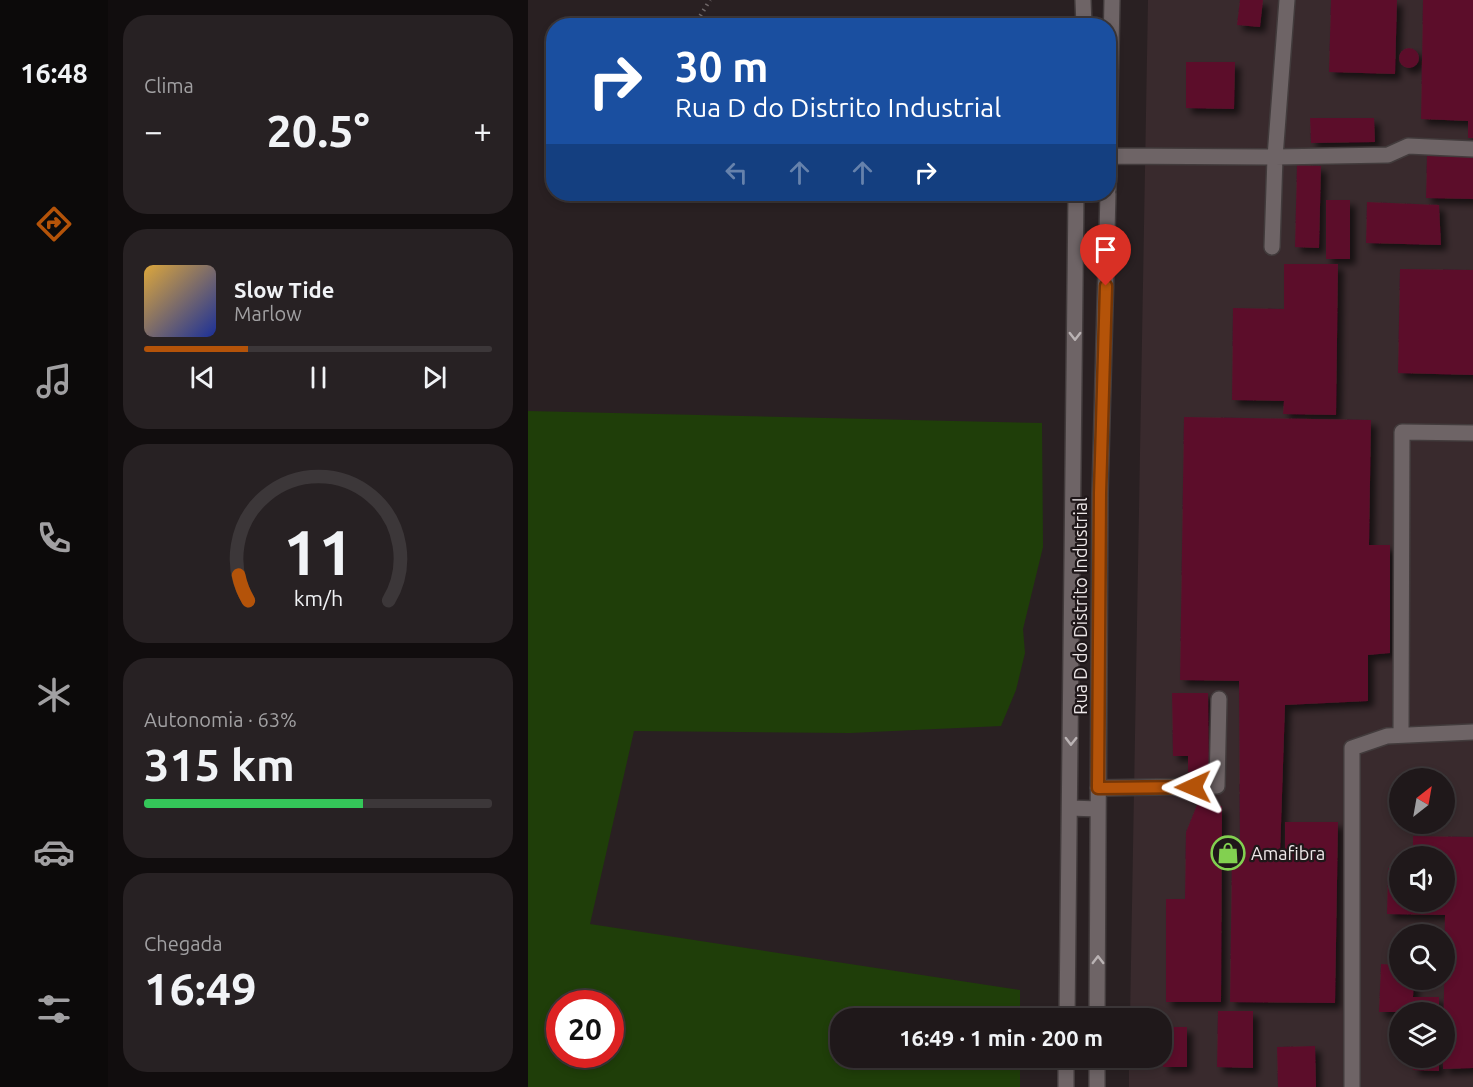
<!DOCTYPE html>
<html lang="pt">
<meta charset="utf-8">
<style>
body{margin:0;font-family:Ubuntu,sans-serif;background:#272123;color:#f1f3f6;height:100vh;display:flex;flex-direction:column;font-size:22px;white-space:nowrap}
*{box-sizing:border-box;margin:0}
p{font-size:20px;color:#a1a0a2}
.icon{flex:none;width:33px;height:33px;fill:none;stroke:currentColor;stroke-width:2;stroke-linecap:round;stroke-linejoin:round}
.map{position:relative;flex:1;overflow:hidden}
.details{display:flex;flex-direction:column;gap:15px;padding:15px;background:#110d0e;width:420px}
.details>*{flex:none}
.banner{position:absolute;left:18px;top:18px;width:570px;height:183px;border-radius:24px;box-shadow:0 3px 9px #0003,0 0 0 2px #3c3739;background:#1a4fa0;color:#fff;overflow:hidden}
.needle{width:39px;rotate:31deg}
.tools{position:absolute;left:861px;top:768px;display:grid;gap:12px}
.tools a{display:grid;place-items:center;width:66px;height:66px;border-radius:50%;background:#1f181a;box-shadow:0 3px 9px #0003,0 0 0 2px #3c3739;font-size:30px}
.speed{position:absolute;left:18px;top:990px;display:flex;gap:12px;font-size:30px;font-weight:700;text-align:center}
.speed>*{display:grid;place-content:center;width:78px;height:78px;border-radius:50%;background:#1f181a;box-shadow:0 3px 9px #0003,0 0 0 2px #3c3739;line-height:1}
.speed .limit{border:9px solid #d22;background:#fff;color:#111}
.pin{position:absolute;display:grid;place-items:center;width:51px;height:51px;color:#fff;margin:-62px -26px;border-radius:50% 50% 50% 0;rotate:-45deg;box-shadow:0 0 6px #0007}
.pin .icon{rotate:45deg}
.me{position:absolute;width:66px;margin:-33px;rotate:269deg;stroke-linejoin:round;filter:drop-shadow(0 0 4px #0008)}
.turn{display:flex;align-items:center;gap:21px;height:126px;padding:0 30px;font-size:27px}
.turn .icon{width:78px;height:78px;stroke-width:2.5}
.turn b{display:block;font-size:42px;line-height:51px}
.lanes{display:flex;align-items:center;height:57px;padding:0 30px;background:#0003;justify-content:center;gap:30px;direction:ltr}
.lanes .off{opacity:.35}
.big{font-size:45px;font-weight:600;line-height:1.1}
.details .tile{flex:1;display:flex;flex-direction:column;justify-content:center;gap:9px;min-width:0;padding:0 21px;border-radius:24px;background:#272123}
.details .dial{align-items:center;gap:0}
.dial svg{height:156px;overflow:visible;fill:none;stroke:#3c3739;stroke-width:7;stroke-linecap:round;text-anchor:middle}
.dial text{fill:#f1f3f6;stroke:none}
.song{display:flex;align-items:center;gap:18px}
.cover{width:72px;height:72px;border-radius:9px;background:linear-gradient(135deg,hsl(40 70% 55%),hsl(230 70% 35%))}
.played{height:6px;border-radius:3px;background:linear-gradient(90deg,#b45309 30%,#3c3739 30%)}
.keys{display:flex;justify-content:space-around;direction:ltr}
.heat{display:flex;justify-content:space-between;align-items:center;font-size:33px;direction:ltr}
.charge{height:9px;border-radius:4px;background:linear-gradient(90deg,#34c759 63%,#3c3739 0)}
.trip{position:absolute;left:302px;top:1008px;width:342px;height:60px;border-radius:24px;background:#1f181a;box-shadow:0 3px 9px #0003,0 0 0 2px #3c3739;font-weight:600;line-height:60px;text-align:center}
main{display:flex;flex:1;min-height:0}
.tab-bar{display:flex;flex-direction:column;width:108px;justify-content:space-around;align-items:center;background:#0c0a0a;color:#a1a0a2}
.tab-bar .icon{width:42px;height:42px}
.tab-bar .on{color:#b45309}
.tab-bar b{font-size:27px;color:#f1f3f6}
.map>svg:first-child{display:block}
.built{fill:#392a2d;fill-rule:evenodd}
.green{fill:#1f3e09;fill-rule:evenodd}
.building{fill:#5b112b;filter:url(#shadow)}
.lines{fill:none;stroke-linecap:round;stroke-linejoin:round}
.minor-casing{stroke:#423b3c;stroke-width:18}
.path{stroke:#706869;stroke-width:4;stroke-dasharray:1.5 4.5;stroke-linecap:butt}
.minor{stroke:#6e6466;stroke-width:15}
.oneway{stroke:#bab3b4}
.route-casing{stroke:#753606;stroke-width:15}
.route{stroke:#b45309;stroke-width:10}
.labels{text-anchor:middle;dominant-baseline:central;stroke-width:4.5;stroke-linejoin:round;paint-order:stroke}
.street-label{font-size:18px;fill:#ede7e8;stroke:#1f1719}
.poi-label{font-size:18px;fill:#ede7e8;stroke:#1f1719;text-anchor:start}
</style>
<main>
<nav class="tab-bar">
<b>16:48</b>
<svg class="icon on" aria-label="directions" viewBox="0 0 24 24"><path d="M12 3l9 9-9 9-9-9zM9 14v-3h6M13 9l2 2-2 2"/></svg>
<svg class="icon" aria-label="music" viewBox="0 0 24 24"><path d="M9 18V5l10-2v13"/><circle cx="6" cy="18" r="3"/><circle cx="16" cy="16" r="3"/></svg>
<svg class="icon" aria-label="phone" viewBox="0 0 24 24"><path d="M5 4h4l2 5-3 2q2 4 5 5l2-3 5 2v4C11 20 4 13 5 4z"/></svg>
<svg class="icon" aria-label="climate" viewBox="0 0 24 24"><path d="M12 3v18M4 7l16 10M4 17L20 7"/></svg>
<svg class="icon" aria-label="car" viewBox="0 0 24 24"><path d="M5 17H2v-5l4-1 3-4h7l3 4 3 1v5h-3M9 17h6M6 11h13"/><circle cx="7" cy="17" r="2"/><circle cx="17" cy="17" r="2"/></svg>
<svg class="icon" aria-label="filters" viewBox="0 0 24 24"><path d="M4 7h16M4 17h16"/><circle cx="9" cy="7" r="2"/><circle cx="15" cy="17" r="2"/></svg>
</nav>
<section class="details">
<div class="tile"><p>Clima</p>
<div class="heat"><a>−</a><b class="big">20.5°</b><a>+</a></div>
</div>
<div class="tile">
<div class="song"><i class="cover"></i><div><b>Slow Tide</b><p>Marlow</p></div></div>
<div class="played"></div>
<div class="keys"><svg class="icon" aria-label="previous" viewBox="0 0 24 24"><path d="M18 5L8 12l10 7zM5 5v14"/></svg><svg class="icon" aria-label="pause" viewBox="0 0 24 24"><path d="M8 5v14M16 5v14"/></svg><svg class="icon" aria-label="next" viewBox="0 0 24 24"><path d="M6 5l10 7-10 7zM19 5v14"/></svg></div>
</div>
<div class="tile dial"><svg viewBox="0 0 100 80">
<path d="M14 69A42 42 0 1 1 86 69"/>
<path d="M14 69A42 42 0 0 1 9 56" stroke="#b45309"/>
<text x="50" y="56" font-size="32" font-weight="700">11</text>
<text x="50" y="72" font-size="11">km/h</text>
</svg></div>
<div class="tile"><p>Autonomia · 63%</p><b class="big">315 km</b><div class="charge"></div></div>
<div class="tile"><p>Chegada</p><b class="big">16:49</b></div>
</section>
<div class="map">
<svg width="945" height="1087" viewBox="0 0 945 1087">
<defs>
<filter id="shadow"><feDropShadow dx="5.5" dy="5.5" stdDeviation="3" flood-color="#0009"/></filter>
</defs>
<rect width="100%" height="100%" fill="#292022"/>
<path class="built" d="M620 0H945V1087H601V1058H633V1018H602ZM872 778H916V824H872ZM872 856H916V902H872ZM872 934H916V980H872ZM872 1012H916V1058H872Z"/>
<path class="green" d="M0 411 514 423 515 547 495 629 497 653 488 690 473 726 322 733 106 731 62 924 492 990V1018H312V1058H492V1087H0ZM32 1004H82V1054H32Z"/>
<path class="building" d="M712 0H735L732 27 709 25Z
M803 0H869L867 74 801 72Z
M895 0H945V138H940V121L893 119Z
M871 58a10 10 0 1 1 20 0a10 10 0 1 1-20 0Z
M658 62H707L706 109 658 108Z
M782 118H846L847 142 783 143Z
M899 156 945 157V199L898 198Z
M769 165 793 166 791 248 767 247Z
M798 200H822V259H798Z
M839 202 911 205 913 245 838 243Z
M756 264H810L808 415 755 414 756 401 704 400 705 308 756 309Z
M872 269 945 270V375L870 373Z
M656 417 843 420 841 545H862V653L840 655V701L757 705 752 855 757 856V822H810L807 1003 702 1002 704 855H712L711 681 652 680Z
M644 693H680L681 772H660V756H645Z
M669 805 694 806 693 1002H638V899H657L658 832Z
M885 836 945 837V1068L915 1069 917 915 859 914 860 868 872 869V902H916V856H885Z
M853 964 872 965V980H886L885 997H911V1012H851Z
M690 1011H725V1068L689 1067Z
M635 1027H659V1067H635Z
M787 1046 788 1087H750L749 1047Z
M885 1058H911V1071L885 1070Z"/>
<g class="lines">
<g class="minor-casing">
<path id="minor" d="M555 0 556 26
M759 0 747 157 860 155 880 146 945 149
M581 156 747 157 744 247
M580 190 584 0
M873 735 874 432 945 433
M570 788 689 786 691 699
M542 808 570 809
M539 1018 548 194
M569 1018 572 493 580 194
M538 1087V1058
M569 1087V1058
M824 1087V748L859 736 945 732"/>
</g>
<path class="path" d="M166 26 182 0"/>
<use href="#minor" class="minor"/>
</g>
<defs><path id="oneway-chevron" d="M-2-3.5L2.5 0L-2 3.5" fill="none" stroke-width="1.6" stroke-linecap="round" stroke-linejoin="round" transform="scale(1.5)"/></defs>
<g class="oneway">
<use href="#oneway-chevron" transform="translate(547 336) rotate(90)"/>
<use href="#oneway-chevron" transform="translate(543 741) rotate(91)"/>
<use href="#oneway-chevron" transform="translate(570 960) rotate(-90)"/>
</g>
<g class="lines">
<g class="route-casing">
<path id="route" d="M578 286 572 493 570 788 665 787"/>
</g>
<use href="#route" class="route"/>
</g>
<defs>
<g id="shop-ring" transform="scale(1.725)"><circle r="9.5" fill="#1f1719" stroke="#82d050" stroke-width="1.5"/><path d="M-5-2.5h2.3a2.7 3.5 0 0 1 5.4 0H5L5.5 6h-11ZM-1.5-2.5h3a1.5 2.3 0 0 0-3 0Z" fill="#82d050"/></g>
</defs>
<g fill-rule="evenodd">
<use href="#shop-ring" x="700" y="853"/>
</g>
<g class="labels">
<g class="street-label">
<text transform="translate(552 606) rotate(-90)">Rua D do Distrito Industrial</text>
</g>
<g class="poi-label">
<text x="723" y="853">Amafibra</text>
</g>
</g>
</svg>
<div class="tools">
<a><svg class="needle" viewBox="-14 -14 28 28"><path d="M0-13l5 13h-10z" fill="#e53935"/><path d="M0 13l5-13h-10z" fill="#a1a0a2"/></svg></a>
<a><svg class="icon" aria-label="sound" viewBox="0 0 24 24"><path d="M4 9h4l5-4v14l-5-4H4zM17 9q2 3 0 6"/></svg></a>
<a><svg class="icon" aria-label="search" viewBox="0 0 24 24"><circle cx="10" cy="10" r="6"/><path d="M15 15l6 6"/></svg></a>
<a><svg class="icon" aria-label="layers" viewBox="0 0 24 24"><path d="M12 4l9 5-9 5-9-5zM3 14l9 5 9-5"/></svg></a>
</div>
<div class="speed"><div class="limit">20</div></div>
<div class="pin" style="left:578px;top:286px;background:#d93025"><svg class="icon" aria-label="arrive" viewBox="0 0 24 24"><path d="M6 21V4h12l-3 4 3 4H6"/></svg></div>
<svg class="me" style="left:665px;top:787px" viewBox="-20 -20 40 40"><path d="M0-17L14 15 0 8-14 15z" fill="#b45309" stroke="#fff" stroke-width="4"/></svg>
<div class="trip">16:49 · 1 min · 200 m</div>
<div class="banner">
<div class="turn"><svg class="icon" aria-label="right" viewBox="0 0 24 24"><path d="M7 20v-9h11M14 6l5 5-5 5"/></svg><div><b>30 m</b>Rua D do Distrito Industrial</div></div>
<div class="lanes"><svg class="icon off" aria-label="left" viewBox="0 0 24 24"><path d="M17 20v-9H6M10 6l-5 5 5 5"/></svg><svg class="icon off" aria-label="ahead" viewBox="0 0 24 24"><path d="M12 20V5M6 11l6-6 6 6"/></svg><svg class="icon off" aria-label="ahead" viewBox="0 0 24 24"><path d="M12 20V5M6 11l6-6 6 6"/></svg><svg class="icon" aria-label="right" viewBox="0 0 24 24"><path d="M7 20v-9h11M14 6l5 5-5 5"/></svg></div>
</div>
</div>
</main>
